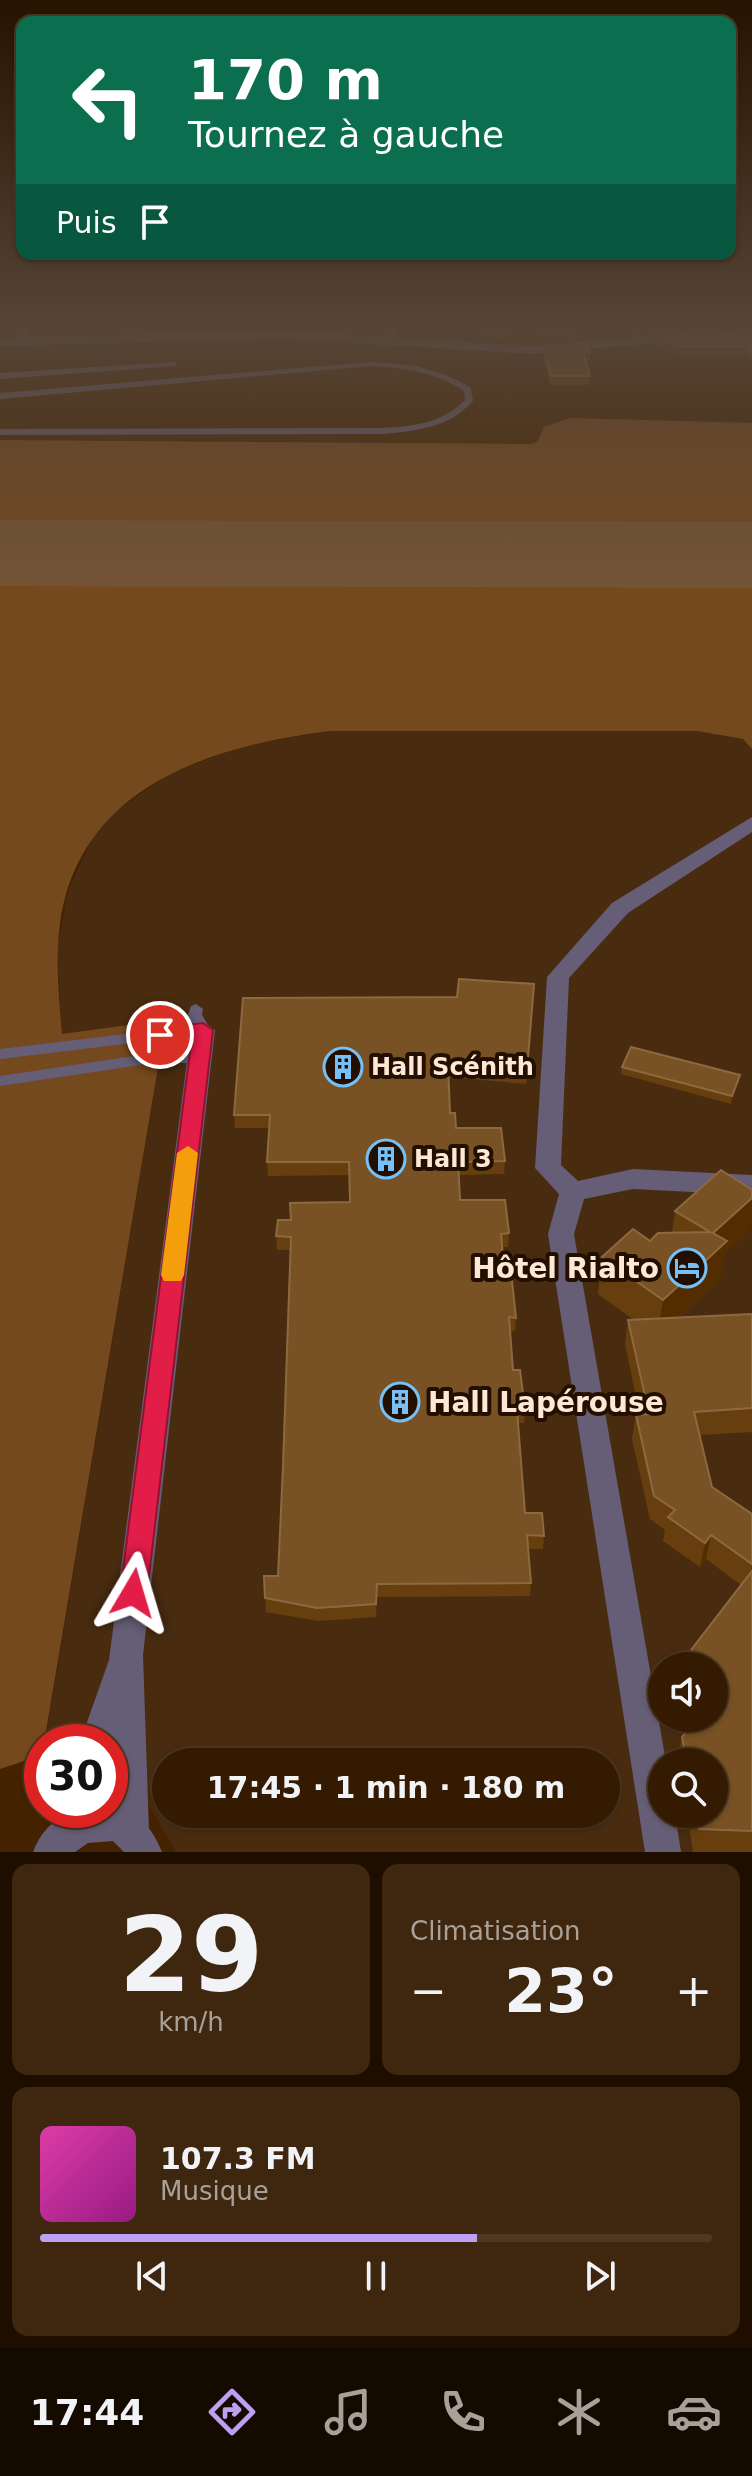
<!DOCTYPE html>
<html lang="fr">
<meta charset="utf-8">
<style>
body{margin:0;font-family:"DejaVu Sans",sans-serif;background:#3f270f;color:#f1f3f6;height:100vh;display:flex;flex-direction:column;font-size:30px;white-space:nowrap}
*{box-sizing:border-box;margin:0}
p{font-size:26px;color:#a9a199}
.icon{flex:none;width:44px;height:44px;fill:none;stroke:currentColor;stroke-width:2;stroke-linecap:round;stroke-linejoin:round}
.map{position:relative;height:1852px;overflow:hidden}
.panel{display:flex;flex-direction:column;gap:12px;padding:12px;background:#1d0e00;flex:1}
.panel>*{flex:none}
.guide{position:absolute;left:16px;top:16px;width:720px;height:244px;border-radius:16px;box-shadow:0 2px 6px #0004,0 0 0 2px #4e3822;background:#0b6e4f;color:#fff;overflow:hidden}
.controls{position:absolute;left:648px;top:1652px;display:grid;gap:16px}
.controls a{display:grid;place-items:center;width:80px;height:80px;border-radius:50%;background:#341a00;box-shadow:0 2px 6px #0004,0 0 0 2px #4e3822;font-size:40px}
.speed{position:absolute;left:24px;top:1724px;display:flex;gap:16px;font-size:40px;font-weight:700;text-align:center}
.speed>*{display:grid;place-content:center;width:104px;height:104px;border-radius:50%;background:#341a00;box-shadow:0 2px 6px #0004,0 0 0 2px #4e3822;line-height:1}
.speed .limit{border:12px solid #d22;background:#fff;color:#111}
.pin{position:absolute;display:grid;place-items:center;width:68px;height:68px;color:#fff;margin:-34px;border:4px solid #fff;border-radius:50%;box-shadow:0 2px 8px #0007}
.me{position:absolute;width:88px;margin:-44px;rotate:7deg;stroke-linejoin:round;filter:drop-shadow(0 0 6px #0008)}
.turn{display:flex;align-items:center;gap:28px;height:168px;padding:0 40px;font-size:36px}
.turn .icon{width:104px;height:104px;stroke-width:2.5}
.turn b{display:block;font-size:56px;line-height:68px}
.then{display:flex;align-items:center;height:76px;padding:0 40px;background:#0003;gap:16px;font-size:30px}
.big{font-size:60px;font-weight:600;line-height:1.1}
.panel .tile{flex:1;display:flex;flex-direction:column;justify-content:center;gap:12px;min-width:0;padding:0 28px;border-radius:16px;background:#3f270f}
.panel .dial{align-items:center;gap:0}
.dial b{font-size:104px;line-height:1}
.song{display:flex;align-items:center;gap:24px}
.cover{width:96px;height:96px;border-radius:12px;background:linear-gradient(135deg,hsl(320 70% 55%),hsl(310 70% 35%))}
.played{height:8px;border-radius:4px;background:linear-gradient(90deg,#bca0f2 65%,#4e3822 65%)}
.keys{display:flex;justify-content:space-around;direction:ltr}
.heat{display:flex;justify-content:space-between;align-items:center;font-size:44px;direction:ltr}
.panel .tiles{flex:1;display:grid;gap:12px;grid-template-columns:1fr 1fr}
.tile:last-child{grid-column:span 2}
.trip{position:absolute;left:152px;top:1748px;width:468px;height:80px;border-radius:40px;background:#341a00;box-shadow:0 2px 6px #0004,0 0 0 2px #4e3822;font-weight:600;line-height:80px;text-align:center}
.dock{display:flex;height:128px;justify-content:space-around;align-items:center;background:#150a00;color:#a9a199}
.dock .icon{width:56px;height:56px}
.dock .on{color:#bca0f2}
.dock b{font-size:36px;color:#f1f3f6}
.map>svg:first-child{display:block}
.built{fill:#492c10;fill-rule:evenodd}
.green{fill:#75491e}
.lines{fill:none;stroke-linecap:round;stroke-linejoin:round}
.taxiway{fill:#735435;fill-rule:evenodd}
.runway{fill:#735435;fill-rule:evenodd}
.service{fill:#665d76;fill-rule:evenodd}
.minor{fill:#665d76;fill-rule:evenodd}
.tertiary{fill:#665d76;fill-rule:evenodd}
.wall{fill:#673f0f}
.shaded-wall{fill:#532c00}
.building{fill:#785124;stroke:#8d6940;stroke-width:2}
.route{fill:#e11d48;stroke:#92132f;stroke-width:2}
.slow{fill:#f59e0b}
.labels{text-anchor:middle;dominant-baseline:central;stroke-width:8;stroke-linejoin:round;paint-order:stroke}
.poi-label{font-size:24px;font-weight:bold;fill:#fee8d5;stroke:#220f00;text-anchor:start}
.near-poi-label{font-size:28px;font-weight:bold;fill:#fee8d5;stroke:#220f00;text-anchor:end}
</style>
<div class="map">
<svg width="752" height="1852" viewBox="0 0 752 1852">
<rect width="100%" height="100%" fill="#452300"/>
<path class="built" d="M330 731H697L744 739 752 749V1852H176L147 1801 110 1785V1742H45L166 1021 62 1035 57 950 68 891 93 837 115 812 167 775 241 746ZM662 1666H714V1718H662ZM166 1762H606V1814H166ZM662 1762H714V1814H662Z"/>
<path class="green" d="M570 418 752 423V749L743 739 697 731H330C211 746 79 786 60 924 55 961 59 997 62 1034L166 1020 42 1755 0 1769V440L531 444 537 442 544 427Z"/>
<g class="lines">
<path class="taxiway" d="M38 539 54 543 61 553 54 563 0 572V544Z"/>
<path class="runway" d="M0 520 752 522V588L0 586Z"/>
<path class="service" d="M173 362H176V366L0 379V373Z
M371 362C407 363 440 368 471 388L473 401C449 428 416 431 382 434L0 435V429L382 428C413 426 441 424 465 400L464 391C435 372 405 368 371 366L0 399V393Z
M196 1004 203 1009 202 1015 211 1030 208 1034 0 1059V1049L193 1026 188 1015 191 1006Z
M154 1053H200L205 1054 208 1058 205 1062 200 1063H154L0 1086V1076Z"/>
<path class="minor" d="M20 324H32L27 341 21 345 15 341Z
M383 324H395L397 333 384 346 378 342 385 333Z
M752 817V832L628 913 569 978 561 1165 578 1181 633 1169 752 1175V1195L633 1189 584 1199 574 1234 666 1762H662V1814H675L681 1852H645L548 1234 559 1194 535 1168 547 977 612 903Z
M203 1022 215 1030 143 1655 149 1831 144 1844 131 1849 118 1844 113 1831 110 1742H80L109 1660 191 1030Z"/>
<path class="tertiary" d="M283 330 530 346 689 332 695 336 689 340 530 354 283 338 0 346V338Z
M110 1805C138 1812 151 1825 162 1852H124L113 1841 88 1843 75 1852H33C48 1814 73 1810 110 1810Z"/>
</g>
<path class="wall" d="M470 324H512L510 339 485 340Z
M532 324H567L573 340 538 342Z
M610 324H751V326L634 335Z
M752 331V363L747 356H680L660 347 661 338Z
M543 347 590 352V361H586L590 376 589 385H550L543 356Z
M534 984 526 1084 448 1077 450 1113 456 1128 505 1161 504 1174 459 1175 460 1200 509 1233 508 1247H502L505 1281 516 1318 515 1331H510L513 1370 525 1410 524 1423H518L525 1513 544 1536 543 1549H528L531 1583 530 1596 377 1597 376 1617 318 1621 266 1612 264 1576H278L290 1250H277L276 1236 291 1220 350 1202 349 1175 268 1176 267 1162 269 1128H235L234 1115 457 997Z
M622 1067 739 1083 731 1104 621 1074Z
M675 1211 750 1230 724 1254 720 1279 678 1318 752 1314V1432L700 1435 712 1487 752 1514V1852H693L687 1814H714V1762H678L677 1760 682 1737 714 1718V1666H688L691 1650 741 1585 706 1559 700 1567 663 1541 665 1530 650 1519 632 1439 636 1415H640L625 1344 628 1320H634L598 1294 602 1257 672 1233Z"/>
<path class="shaded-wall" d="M2 324H6L2 335 1 326Z
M44 324H93L92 326 45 333Z
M693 324H751V326L634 335 635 329Z
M574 333 573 340 538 342 539 335Z
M740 1075 739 1083 731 1104 732 1096Z
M752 1198V1219L750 1230 724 1254 720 1279 657 1337 663 1300 713 1233Z
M711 1535 706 1559 700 1567 705 1543Z"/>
<path class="building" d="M476 324H512L511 332 485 333Z
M535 324H567L574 333 539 335Z
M625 324H693L635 329Z
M752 331V352L749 347H681L661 338Z
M584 344 590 352H583L590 376H551L543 347Z
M459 979 534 984 527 1070 448 1064 450 1113H455L456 1128H501L505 1161 458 1162 460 1200H505L509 1233 501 1234 505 1281H512L516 1318 509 1317 513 1370H520L525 1410H517L525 1513H542L544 1536 527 1535 531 1583 377 1584 376 1604 317 1608 265 1598 264 1576H278L283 1467 291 1237 276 1236 278 1220H291L290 1203 350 1202 349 1162H267L270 1115H234L243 998 457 997Z
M631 1047 740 1075 732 1096 622 1067Z
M721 1170 752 1190V1198L713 1233 727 1241 663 1300 602 1257 633 1229 650 1241 658 1233 710 1232 675 1211Z
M752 1314V1408L694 1412 712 1487 752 1514V1564L711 1535 705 1543 668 1517 675 1510 654 1496 636 1415 649 1414 628 1320Z
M752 1571V1831L699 1829 696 1814H714V1762H687L682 1737 697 1718H714V1695L727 1677 691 1650Z"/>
<linearGradient id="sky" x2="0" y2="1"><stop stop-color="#261300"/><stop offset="0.56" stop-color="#564537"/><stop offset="1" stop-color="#564537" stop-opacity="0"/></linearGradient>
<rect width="752" height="583" fill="url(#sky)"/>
<path class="route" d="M203 1023 213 1030 147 1593 143 1602 133 1606 124 1602 120 1593 192 1037 160 1041 150 1035 160 1028Z"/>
<path class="slow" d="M188 1146 198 1153 184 1275 181 1281H164L161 1275 177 1153Z"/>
<defs>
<g id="building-ring" transform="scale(2)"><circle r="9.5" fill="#220f00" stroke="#76c0f7" stroke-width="1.5"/><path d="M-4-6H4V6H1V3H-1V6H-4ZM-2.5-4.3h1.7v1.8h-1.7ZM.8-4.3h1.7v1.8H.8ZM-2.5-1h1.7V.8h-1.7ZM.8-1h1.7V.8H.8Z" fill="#76c0f7"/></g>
<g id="hotel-ring" transform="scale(2)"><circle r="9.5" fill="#220f00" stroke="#76c0f7" stroke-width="1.5"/><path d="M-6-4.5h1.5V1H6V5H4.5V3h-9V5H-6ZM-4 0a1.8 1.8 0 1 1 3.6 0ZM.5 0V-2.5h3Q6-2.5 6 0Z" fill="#76c0f7"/></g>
</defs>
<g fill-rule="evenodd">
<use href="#building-ring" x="343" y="1067"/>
<use href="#building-ring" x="386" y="1159"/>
<use href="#hotel-ring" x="687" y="1268"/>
<use href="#building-ring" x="400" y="1402"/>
</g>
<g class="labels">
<g class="poi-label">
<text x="371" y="1067">Hall Scénith</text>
<text x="414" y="1159">Hall 3</text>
</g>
<g class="near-poi-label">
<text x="659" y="1268">Hôtel Rialto</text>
<text x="428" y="1402" text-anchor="start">Hall Lapérouse</text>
</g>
</g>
</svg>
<div class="controls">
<a><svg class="icon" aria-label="sound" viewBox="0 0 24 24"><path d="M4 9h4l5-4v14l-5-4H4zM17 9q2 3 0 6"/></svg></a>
<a><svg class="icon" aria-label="search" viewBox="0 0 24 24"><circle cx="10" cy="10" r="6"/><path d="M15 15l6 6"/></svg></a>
</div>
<div class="speed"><div class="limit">30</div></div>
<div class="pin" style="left:160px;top:1035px;background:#d93025"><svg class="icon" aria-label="arrive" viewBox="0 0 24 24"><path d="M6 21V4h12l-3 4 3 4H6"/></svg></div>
<svg class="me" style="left:133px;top:1593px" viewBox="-20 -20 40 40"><path d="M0-17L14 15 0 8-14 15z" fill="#e11d48" stroke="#fff" stroke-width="4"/></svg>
<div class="trip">17:45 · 1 min · 180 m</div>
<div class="guide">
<div class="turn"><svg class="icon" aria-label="left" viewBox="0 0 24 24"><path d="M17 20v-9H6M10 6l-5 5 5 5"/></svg><div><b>170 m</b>Tournez à gauche</div></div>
<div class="then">Puis<svg class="icon" aria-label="arrive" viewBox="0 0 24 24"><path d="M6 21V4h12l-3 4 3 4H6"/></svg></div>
</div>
</div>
<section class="panel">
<div class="tiles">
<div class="tile dial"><b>29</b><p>km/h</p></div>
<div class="tile"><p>Climatisation</p>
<div class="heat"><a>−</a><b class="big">23°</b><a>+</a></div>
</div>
<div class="tile">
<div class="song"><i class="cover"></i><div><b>107.3 FM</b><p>Musique</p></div></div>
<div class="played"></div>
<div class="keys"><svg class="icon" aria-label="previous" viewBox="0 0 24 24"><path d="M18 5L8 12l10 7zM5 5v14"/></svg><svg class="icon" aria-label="pause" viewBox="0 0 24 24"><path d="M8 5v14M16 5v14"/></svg><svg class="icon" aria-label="next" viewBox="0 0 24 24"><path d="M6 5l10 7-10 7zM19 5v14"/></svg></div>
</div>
</div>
</section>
<nav class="dock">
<b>17:44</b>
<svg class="icon on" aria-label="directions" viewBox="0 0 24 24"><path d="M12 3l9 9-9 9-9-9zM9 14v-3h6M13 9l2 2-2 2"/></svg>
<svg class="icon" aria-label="music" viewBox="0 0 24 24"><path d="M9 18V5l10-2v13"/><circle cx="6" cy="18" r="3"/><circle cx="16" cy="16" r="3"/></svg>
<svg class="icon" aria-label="phone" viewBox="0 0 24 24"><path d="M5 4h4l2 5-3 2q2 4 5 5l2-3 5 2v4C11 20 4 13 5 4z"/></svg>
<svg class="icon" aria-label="climate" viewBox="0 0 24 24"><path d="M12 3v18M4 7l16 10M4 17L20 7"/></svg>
<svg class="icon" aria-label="car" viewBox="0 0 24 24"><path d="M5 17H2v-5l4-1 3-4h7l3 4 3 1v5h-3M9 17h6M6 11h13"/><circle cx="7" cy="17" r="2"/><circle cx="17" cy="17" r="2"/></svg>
</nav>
